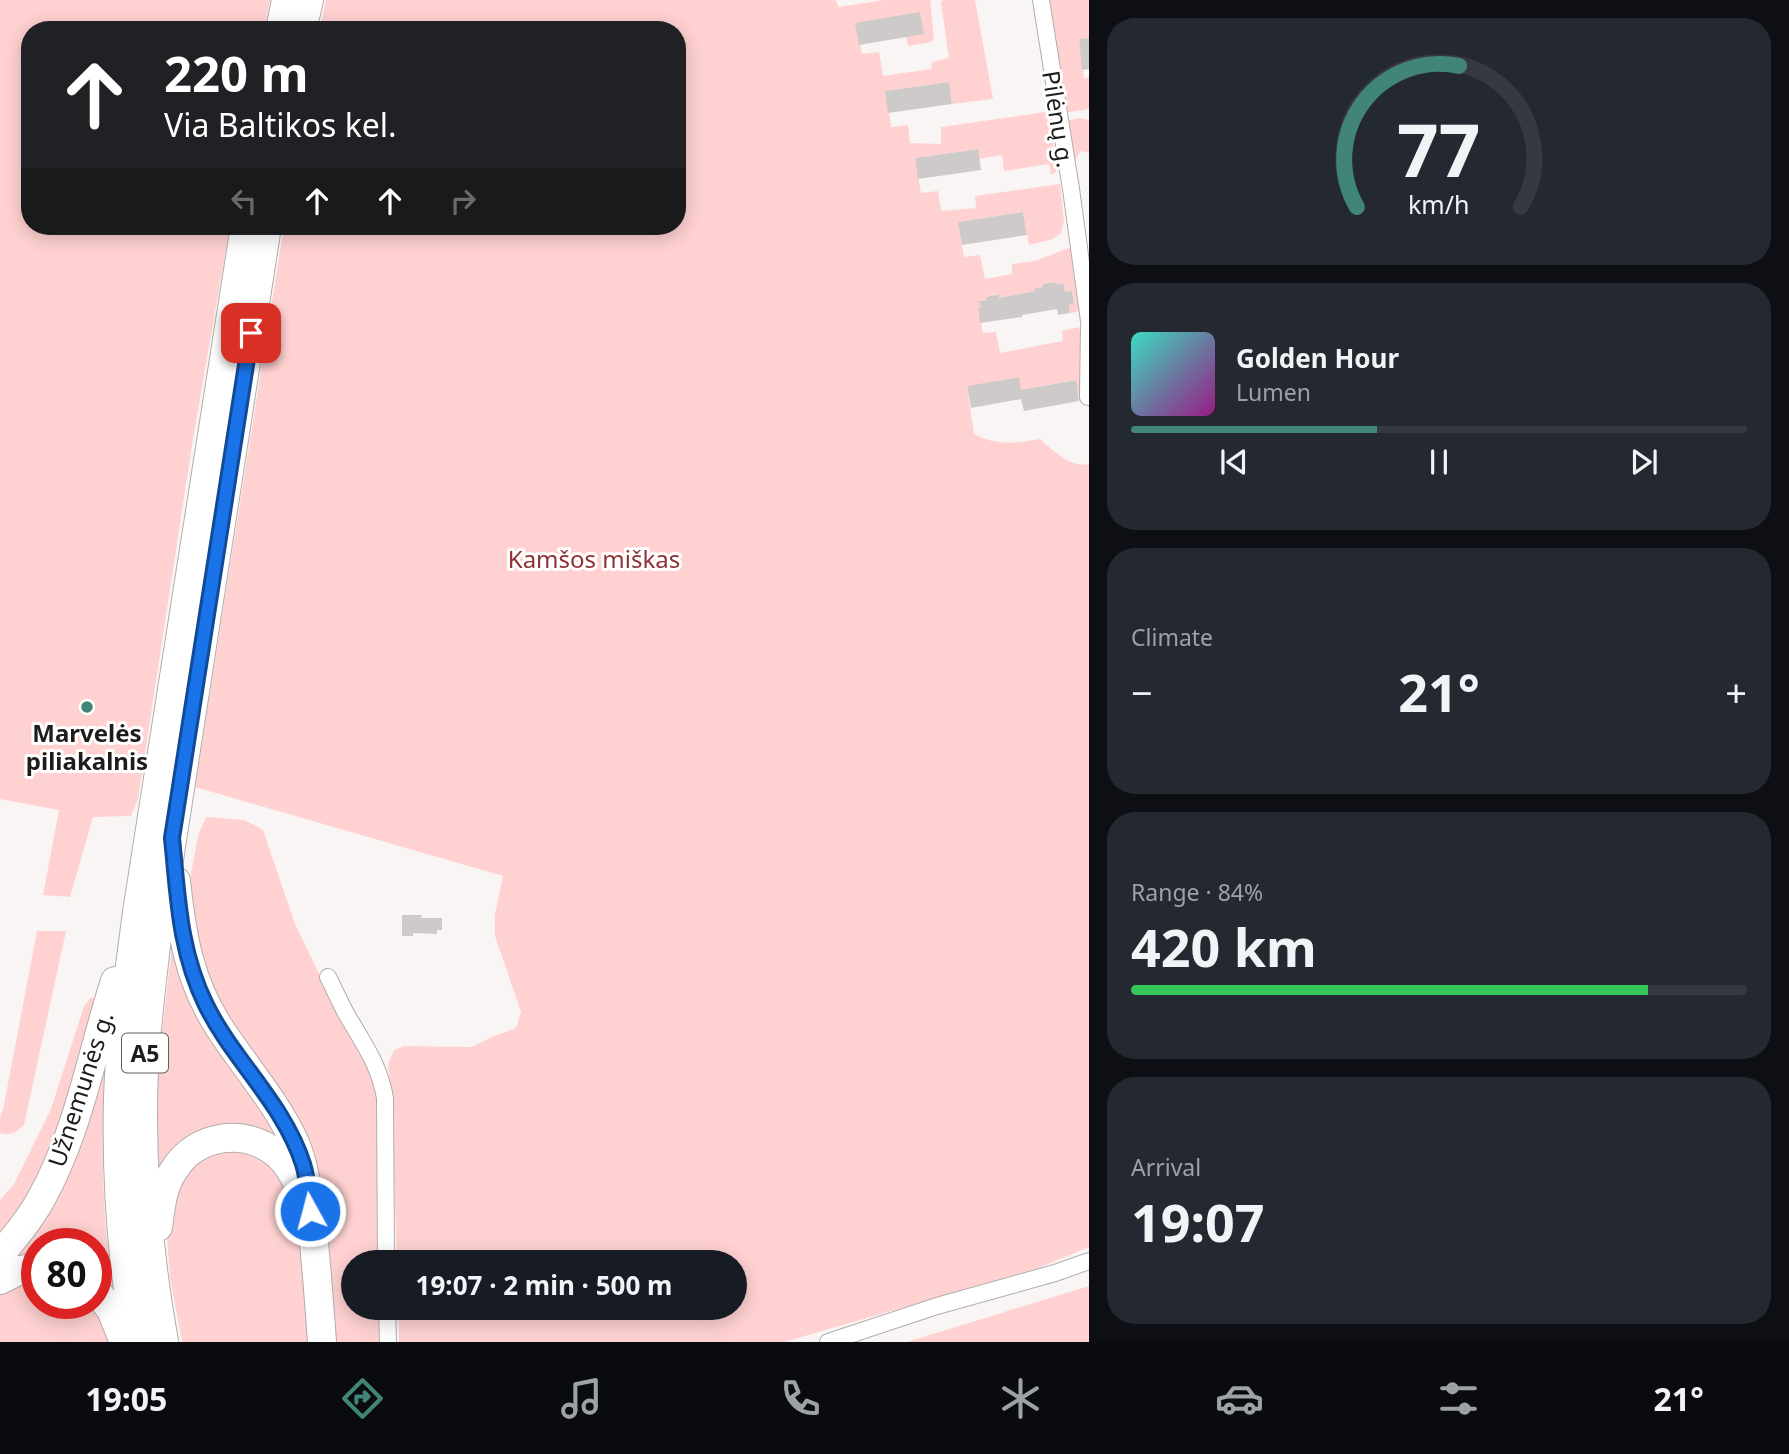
<!DOCTYPE html>
<meta charset="utf-8">
<style>
body{margin:0;font-family:"Noto Sans",sans-serif;background:#242831;color:#f1f3f6;height:100vh;display:flex;flex-direction:column;font-size:26px;white-space:nowrap}
*{box-sizing:border-box;margin:0}
p{font-size:23px;color:#9ea1a6}
.icon{flex:none;width:38px;height:38px;fill:none;stroke:currentColor;stroke-width:2;stroke-linecap:round;stroke-linejoin:round}
.map{position:relative;flex:1;overflow:hidden}
.details{display:flex;flex-direction:column;gap:18px;padding:18px;background:#0d0f14;width:700px}
.details>*{flex:none}
.hud{position:absolute;left:21px;top:21px;width:665px;height:214px;border-radius:28px;box-shadow:0 4px 18px #0003;background:#202124;color:#fff;overflow:hidden}
.speed{position:absolute;left:21px;top:1228px;display:flex;gap:14px;font-size:35px;font-weight:700;text-align:center}
.speed>*{display:grid;place-content:center;width:91px;height:91px;border-radius:50%;background:#171b24;box-shadow:0 4px 18px #0003;line-height:1}
.speed .limit{border:10px solid #d22;background:#fff;color:#111}
.pin{position:absolute;display:grid;place-items:center;width:60px;height:60px;color:#fff;margin:-30px;border-radius:14px;box-shadow:0 4px 10px #0006}
.me{position:absolute;width:77px;margin:-38px;rotate:353deg;stroke-linejoin:round;filter:drop-shadow(0 0 5px #0008)}
.turn{display:flex;align-items:center;gap:24px;height:147px;padding:0 28px;font-size:32px}
.turn .icon{width:91px;height:91px;stroke-width:2.5}
.turn b{display:block;font-size:49px;line-height:60px}
.lanes{display:flex;align-items:center;height:66px;padding:0 28px;background:#0003;justify-content:center;gap:35px;direction:ltr}
.lanes .off{opacity:.35}
.big{font-size:52px;font-weight:700;line-height:1.1}
.details .widget{flex:1;display:flex;flex-direction:column;justify-content:center;gap:10px;min-width:0;padding:0 24px;border-radius:28px;background:#242831}
.details .dial{align-items:center;gap:0}
.dial svg{height:182px;overflow:visible;fill:none;stroke:#363941;stroke-width:7;stroke-linecap:round;text-anchor:middle}
.dial text{fill:#f1f3f6;stroke:none}
.song{display:flex;align-items:center;gap:21px}
.cover{width:84px;height:84px;border-radius:10px;background:linear-gradient(135deg,hsl(170 70% 55%),hsl(310 70% 35%))}
.played{height:7px;border-radius:4px;background:linear-gradient(90deg,#418578 40%,#363941 40%)}
.keys{display:flex;justify-content:space-around;direction:ltr}
.heat{display:flex;justify-content:space-between;align-items:center;font-size:38px;direction:ltr}
.charge{height:10px;border-radius:5px;background:linear-gradient(90deg,#34c759 84%,#363941 0)}
.trip{position:absolute;left:341px;top:1250px;width:406px;height:70px;border-radius:35px;background:#171b24;box-shadow:0 4px 18px #0003;font-weight:700;line-height:70px;text-align:center}
.dock{display:flex;height:112px;justify-content:space-around;align-items:center;background:#090b0e;color:#9ea1a6}
.dock .icon{width:49px;height:49px}
.dock .selected{color:#418578}
.dock b{font-size:32px;color:#f1f3f6}
main{display:flex;flex:1;min-height:0}
.map>svg:first-child{display:block}
.green{fill:#ffd2d1}
.building{fill:#cecaca}
.lines{fill:none;stroke-linecap:round;stroke-linejoin:round}
.street-casing{stroke:#b1adad;stroke-width:18}
.highway-casing{stroke:#b1adad;stroke-width:30}
.street{stroke:#fff;stroke-width:16}
.highway{stroke:#fff;stroke-width:28}
.route-casing{stroke:#114b97;stroke-width:18}
.route{stroke:#1a73e8;stroke-width:12}
.poi-dot{fill:#418578;stroke:#fff;stroke-width:2.5}
.labels{text-anchor:middle;dominant-baseline:central;stroke-width:6;stroke-linejoin:round;paint-order:stroke}
.shield{fill:#fff;stroke:#626160;stroke-width:2}
.shield-label{font-size:23px;font-weight:bold;fill:#1e1d1c}
.street-label{font-size:24px;fill:#1e1d1c;stroke:#fff}
.park-label{font-size:24px;fill:#8e3237;stroke:#fff}
.poi-label{font-size:24px;font-weight:bold;fill:#1e1d1c;stroke:#fff}
</style>
<main>
<div class="map">
<svg width="1089" height="1342" viewBox="0 0 1089 1342">
<rect width="100%" height="100%" fill="#faf5f5"/>
<path class="green" d="M0 0H270L264 30H30V226H230L193 439 138 799 131 816 93 817 70 897 43 895 59 810 0 799Z
M326 0H836L838 7 884 0H930L934 38 931 42 908 46 906 37 923 34 920 13 856 23 862 54 879 52 883 76 931 69 932 62 949 58 941 3 943 0H975L993 99 952 104 949 82 886 91 891 127 908 125 910 143 941 144V127L1046 112 1058 167 1055 173 1051 175 1049 164 1004 171 1002 155 979 159 977 149 915 158 921 193 938 191 941 211 976 208 975 196 1060 184 1064 221 1061 233 1053 239 1029 245 1023 212 958 222 964 257 980 255 985 279 1012 274V264L1035 261 1071 247 1081 306 1080 309 1076 312 1070 313 1069 305 1074 303 1072 291 1065 292 1064 283 1056 284 1055 282 1043 284V287L1035 288V291L999 298 998 294 987 296V300L979 301 981 308 978 309 983 333 996 332 1000 353 1063 341 1062 331 1079 327C1085 347 1084 381 1080 401L1075 380 1021 390 1018 377 967 387 974 434C997 446 1014 443 1040 439 1054 451 1070 468 1089 464V1247L1036 1269 784 1342H399V1307H735V1262H397L391 1095 388 1064 394 1050 404 1046 471 1047 492 1037 516 1028 521 1012 495 936V914L503 876 195 787 284 226H677V30H320Z
M1048 0H1089V38L1079 40 1084 78H1089V109L1063 113Z
M1079 118 1089 120V153L1081 151 1075 160 1072 158 1064 124 1070 120Z
M206 817 244 820 263 830 295 924 323 982 371 1071 378 1097 382 1262H354V1307H383V1342H334L322 1190 293 1118 236 1034 207 980 188 890 198 836Z
M174 929 292 1151 243 1131 159 1177 157 1141 158 1067Z
M37 931H66L24 1125C16 1132 11 1136 0 1133V1117L3 1110Z
M91 997 97 1000 50 1155 9 1224 0 1232V1200L14 1184 51 1109 84 1006Z
M108 1036C102 1100 101 1166 106 1231 108 1253 113 1274 116 1296L96 1279V1244H37V1259L0 1265Z
M220 1145 270 1155 297 1204 314 1342H182L170 1277 166 1225 180 1176Z
M37 1275V1304H96L117 1342H0V1291Z
M1089 1286V1342H907Z"/>
<path class="building" d="M920 12 924 34 859 45 855 23Z
M1089 38V69L1082 70 1079 39Z
M949 82 952 104 888 113 885 91Z
M978 149 981 170 918 179 915 158Z
M1023 212 1027 235 962 245 958 222Z
M1055 282 1056 284 1064 283 1065 292 1072 291 1074 304 1069 305 1070 313 1058 315 1057 309 1022 315V317L980 323 978 308H981L979 301 987 300 986 297 999 294V298L1035 291V288L1043 287V284Z
M1019 377 1021 390 1076 380 1079 401 1024 411 1021 399 971 408 967 386Z
M402 915H422L421 918H442V930H437V934L413 933V936H402Z"/>
<g class="lines">
<g class="street-casing">
<path id="street" d="M1041 0 1071 189 1089 321
M1088 397 1089 326
M328 977C336 992 342 1008 351 1022 366 1047 380 1068 385 1098L386 1262
M387 1307 388 1342
M828 1342 937 1306 1055 1273 1089 1261"/>
</g>
<g class="highway-casing">
<path id="highway" d="M280 30 286 0
M302 30 309 0
M176 881C182 935 189 981 219 1027 244 1066 276 1101 295 1143 305 1167 307 1190 311 1215 316 1257 319 1300 322 1342
M158 1227C161 1207 162 1187 174 1170 196 1134 246 1127 278 1155 287 1163 294 1175 299 1187
M0 1255C15 1237 30 1219 41 1199 79 1131 91 1055 115 981
M0 1280 20 1270 37 1267
M96 1290 111 1310 124 1342
M136 1342C122 1262 116 1179 118 1098 120 1036 129 974 137 912L245 226
M164 1342C148 1252 140 1162 144 1070 146 1026 152 982 157 937L267 226"/>
</g>
<use href="#street" class="street"/>
<use href="#highway" class="highway"/>
</g>
<g class="lines">
<g class="route-casing">
<path id="route" d="M251 333 172 838C178 897 179 950 206 1005 233 1060 284 1104 303 1164 308 1179 308 1196 310 1211"/>
</g>
<use href="#route" class="route"/>
</g>
<circle class="poi-dot" cx="87" cy="707" r="7"/>
<g class="labels">
<rect class="shield" x="122" y="1033.5" width="46" height="39" rx="5"/>
<g class="shield-label">
<text x="145" y="1053">A5</text>
</g>
<g class="street-label">
<text transform="translate(1059 119) rotate(81)">Pilėnų g.</text>
<text transform="translate(80 1089) rotate(-72)">Užnemunės g.</text>
</g>
<g class="park-label">
<text x="594" y="558">Kamšos miškas</text>
</g>
<g class="poi-label">
<text x="87" y="732">Marvelės<tspan x="87" dy="28">piliakalnis</tspan></text>
</g>
</g>
</svg>
<div class="speed"><div class="limit">80</div></div>
<div class="pin" style="left:251px;top:333px;background:#d93025"><svg class="icon" aria-label="arrive" viewBox="0 0 24 24"><path d="M6 21V4h12l-3 4 3 4H6"/></svg></div>
<svg class="me" style="left:310px;top:1211px" viewBox="-20 -20 40 40"><circle r="17" fill="#1a73e8" stroke="#fff" stroke-width="3"/><path d="M0-11L8 9 0 5-8 9z" fill="#fff"/></svg>
<div class="trip">19:07 · 2 min · 500 m</div>
<div class="hud">
<div class="turn"><svg class="icon" aria-label="ahead" viewBox="0 0 24 24"><path d="M12 20V5M6 11l6-6 6 6"/></svg><div><b>220 m</b>Via Baltikos kel.</div></div>
<div class="lanes"><svg class="icon off" aria-label="left" viewBox="0 0 24 24"><path d="M17 20v-9H6M10 6l-5 5 5 5"/></svg><svg class="icon" aria-label="ahead" viewBox="0 0 24 24"><path d="M12 20V5M6 11l6-6 6 6"/></svg><svg class="icon" aria-label="ahead" viewBox="0 0 24 24"><path d="M12 20V5M6 11l6-6 6 6"/></svg><svg class="icon off" aria-label="right" viewBox="0 0 24 24"><path d="M7 20v-9h11M14 6l5 5-5 5"/></svg></div>
</div>
</div>
<section class="details">
<div class="widget dial"><svg viewBox="0 0 100 80">
<path d="M14 69A42 42 0 1 1 86 69"/>
<path d="M14 69A42 42 0 0 1 59 7" stroke="#418578"/>
<text x="50" y="56" font-size="32" font-weight="700">77</text>
<text x="50" y="72" font-size="11">km/h</text>
</svg></div>
<div class="widget">
<div class="song"><i class="cover"></i><div><b>Golden Hour</b><p>Lumen</p></div></div>
<div class="played"></div>
<div class="keys"><svg class="icon" aria-label="previous" viewBox="0 0 24 24"><path d="M18 5L8 12l10 7zM5 5v14"/></svg><svg class="icon" aria-label="pause" viewBox="0 0 24 24"><path d="M8 5v14M16 5v14"/></svg><svg class="icon" aria-label="next" viewBox="0 0 24 24"><path d="M6 5l10 7-10 7zM19 5v14"/></svg></div>
</div>
<div class="widget"><p>Climate</p>
<div class="heat"><a>−</a><b class="big">21°</b><a>+</a></div>
</div>
<div class="widget"><p>Range · 84%</p><b class="big">420 km</b><div class="charge"></div></div>
<div class="widget"><p>Arrival</p><b class="big">19:07</b></div>
</section>
</main>
<nav class="dock">
<b>19:05</b>
<svg class="icon selected" aria-label="directions" viewBox="0 0 24 24"><path d="M12 3l9 9-9 9-9-9zM9 14v-3h6M13 9l2 2-2 2"/></svg>
<svg class="icon" aria-label="music" viewBox="0 0 24 24"><path d="M9 18V5l10-2v13"/><circle cx="6" cy="18" r="3"/><circle cx="16" cy="16" r="3"/></svg>
<svg class="icon" aria-label="phone" viewBox="0 0 24 24"><path d="M5 4h4l2 5-3 2q2 4 5 5l2-3 5 2v4C11 20 4 13 5 4z"/></svg>
<svg class="icon" aria-label="climate" viewBox="0 0 24 24"><path d="M12 3v18M4 7l16 10M4 17L20 7"/></svg>
<svg class="icon" aria-label="car" viewBox="0 0 24 24"><path d="M5 17H2v-5l4-1 3-4h7l3 4 3 1v5h-3M9 17h6M6 11h13"/><circle cx="7" cy="17" r="2"/><circle cx="17" cy="17" r="2"/></svg>
<svg class="icon" aria-label="filters" viewBox="0 0 24 24"><path d="M4 7h16M4 17h16"/><circle cx="9" cy="7" r="2"/><circle cx="15" cy="17" r="2"/></svg>
<b>21°</b>
</nav>
